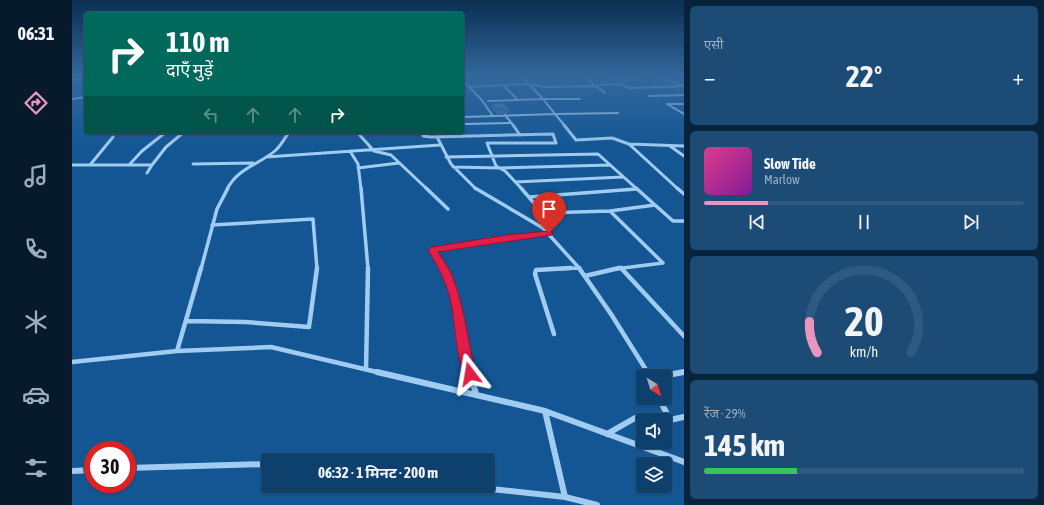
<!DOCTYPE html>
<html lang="hi">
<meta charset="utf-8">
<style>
body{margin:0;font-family:"Asap Condensed","Noto Sans Devanagari",sans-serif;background:#1c4b76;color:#f1f3f6;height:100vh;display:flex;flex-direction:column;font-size:15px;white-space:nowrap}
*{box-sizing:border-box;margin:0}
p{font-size:13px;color:#9bafc2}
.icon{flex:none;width:22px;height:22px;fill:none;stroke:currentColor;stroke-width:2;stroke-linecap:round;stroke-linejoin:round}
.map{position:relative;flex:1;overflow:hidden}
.details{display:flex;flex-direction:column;gap:6px;padding:6px;background:#08233c;width:360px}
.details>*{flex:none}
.hud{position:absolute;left:12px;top:12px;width:380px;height:122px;border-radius:4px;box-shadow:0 1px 3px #0004,0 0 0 1px #2e5981;background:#00695c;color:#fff;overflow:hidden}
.needle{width:26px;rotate:142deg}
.tools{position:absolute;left:564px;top:369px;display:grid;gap:8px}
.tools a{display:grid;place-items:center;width:36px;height:36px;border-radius:4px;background:#0e406e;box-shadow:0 1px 3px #0004,0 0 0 1px #2e5981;font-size:20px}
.speed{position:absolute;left:12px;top:441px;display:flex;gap:8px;font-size:20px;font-weight:700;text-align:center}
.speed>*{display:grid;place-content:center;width:52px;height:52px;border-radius:50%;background:#0e406e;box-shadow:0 1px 3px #0004,0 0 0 1px #2e5981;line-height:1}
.speed .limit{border:6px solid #d22;background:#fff;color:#111}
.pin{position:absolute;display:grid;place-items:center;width:34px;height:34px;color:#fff;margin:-41px -17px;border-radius:50% 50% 50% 0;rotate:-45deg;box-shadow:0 0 4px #0007}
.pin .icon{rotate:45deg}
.me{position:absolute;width:44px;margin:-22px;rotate:346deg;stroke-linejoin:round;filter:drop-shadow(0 0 3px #0008)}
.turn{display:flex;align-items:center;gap:14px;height:84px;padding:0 16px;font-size:18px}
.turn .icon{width:52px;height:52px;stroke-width:2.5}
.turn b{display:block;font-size:28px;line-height:34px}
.lanes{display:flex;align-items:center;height:38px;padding:0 16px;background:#0003;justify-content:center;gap:20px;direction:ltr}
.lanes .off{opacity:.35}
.big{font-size:30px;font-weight:700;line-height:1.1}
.details .tile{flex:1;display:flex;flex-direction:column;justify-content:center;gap:6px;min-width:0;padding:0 14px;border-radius:6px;background:#1c4b76}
.details .dial{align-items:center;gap:0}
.dial svg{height:104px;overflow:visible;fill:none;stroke:#2e5981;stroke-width:7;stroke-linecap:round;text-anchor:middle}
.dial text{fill:#f1f3f6;stroke:none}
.song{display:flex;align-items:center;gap:12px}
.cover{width:48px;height:48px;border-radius:6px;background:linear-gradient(135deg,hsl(330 70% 55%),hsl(290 70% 35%))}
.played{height:4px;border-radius:2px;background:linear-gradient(90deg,#e797bd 20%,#2e5981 20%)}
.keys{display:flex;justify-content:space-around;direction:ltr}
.heat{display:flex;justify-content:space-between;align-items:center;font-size:22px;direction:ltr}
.charge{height:6px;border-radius:3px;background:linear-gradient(90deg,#34c759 29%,#2e5981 0)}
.trip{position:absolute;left:189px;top:453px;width:234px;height:40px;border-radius:4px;background:#0e406e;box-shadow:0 1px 3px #0004,0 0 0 1px #2e5981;font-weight:700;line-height:40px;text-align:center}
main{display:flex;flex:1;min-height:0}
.dock{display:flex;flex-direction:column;width:72px;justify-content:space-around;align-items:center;background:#061a2c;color:#9bafc2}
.dock .icon{width:28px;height:28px}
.dock .on{color:#e797bd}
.dock b{font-size:18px;color:#f1f3f6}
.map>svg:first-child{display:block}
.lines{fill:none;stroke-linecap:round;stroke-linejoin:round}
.street-far4{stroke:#a1ccf2;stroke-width:2}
.street-far3{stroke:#a1ccf2;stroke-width:3}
.street-far2{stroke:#a1ccf2;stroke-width:3.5}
.street-far1{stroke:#a1ccf2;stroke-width:4.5}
.street{stroke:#a1ccf2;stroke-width:6}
.wall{fill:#346da1}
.building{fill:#3c7fbb;stroke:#2a5983}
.route{fill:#e11d48;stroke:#92132f}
</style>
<main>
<nav class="dock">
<b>06:31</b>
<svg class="icon on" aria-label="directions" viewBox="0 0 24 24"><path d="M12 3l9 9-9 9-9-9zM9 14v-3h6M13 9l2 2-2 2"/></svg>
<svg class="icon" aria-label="music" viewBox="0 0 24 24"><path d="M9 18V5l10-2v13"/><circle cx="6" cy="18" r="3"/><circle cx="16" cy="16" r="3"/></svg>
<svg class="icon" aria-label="phone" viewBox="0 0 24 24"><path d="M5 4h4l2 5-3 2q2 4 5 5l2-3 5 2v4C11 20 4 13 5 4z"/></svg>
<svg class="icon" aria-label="climate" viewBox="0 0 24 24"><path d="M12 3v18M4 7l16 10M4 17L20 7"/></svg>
<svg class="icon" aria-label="car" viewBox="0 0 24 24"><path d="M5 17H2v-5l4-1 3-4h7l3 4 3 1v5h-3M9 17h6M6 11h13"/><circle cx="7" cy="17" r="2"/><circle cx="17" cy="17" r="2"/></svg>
<svg class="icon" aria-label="filters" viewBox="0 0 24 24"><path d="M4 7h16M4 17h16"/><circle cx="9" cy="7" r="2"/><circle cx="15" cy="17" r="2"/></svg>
</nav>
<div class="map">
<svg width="612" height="505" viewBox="0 0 612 505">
<rect width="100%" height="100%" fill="#135693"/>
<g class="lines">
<path class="street-far4" d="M450 77 471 99H508
M512 77 533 93
M586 77 610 85
M541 79 563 77
M390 80 409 99 421 116
M0 81 9 77
M522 85 548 84 557 88 612 86
M397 87 431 85
M577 96 612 95
M0 99 14 97
M446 100 431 85 458 84 472 87 524 86
M612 104H595L612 114
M433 115 442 126
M390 117 483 114 471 99 416 101
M392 124 439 123
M493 126 483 114 546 113"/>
<path class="street-far3" d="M441 125 448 135
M492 125 504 140 540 138 557 144 612 146
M94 132 70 151 57 165H80L94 147 112 132
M285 132 302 151 319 155 355 189
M350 132 351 136 359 137 481 134 484 143H415L424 166 433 171 450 189
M365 137 379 164 404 189
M557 144 606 189
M598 146 612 156
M278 151 286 164 289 189
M194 157 368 145
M374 157 526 154 565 189
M121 164 181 163
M0 165H57
M18 165 41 137
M381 167 428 168 538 165
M286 168 327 163
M75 173 80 165
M443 182 551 177
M155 189C167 167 187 165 204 150 209 145 213 138 217 132"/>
<path class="street-far2" d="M289 188 296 269
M354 188 376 209
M403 188 471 228 508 269
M449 188 473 216 469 227
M564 188 583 205
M605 188 612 194
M458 197 564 189
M538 211 583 205 601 221H612
M471 213 538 211 591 263 543 269
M140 225 241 219 245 269
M549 268 550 269
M129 269 145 209 156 188
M371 269 360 250 477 233
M477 269 508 268"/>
<path class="street-far1" d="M371 268C384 290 385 315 390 340 392 351 396 362 398 373
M507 268 539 314 576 373
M549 268 612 336
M513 276 547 268
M115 321 173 322 237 327 245 268
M482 334 463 274 464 270 499 268
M105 351 129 268
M0 362 105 351 199 347 309 373
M294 369 296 268
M608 373 612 372"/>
<path class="street" d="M305 372 473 411 612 462
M398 372 404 394
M575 372 577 376
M591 376 612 372
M473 411 493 497
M598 420 612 417
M535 434 563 418 598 420 587 398
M55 468 196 464
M0 471 21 470
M391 486 493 497 525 505"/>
</g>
<path class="wall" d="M420 103 437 109 436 114H424L420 108Z"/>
<path class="building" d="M420 103H431L437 109H424Z"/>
<linearGradient id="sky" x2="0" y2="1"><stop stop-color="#0a2f51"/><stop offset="0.52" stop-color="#33689e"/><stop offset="1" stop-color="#33689e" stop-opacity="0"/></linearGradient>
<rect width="612" height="148" fill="url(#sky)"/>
<path class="route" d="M477 231 481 233 480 235 366 252C371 260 378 269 381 278 393 309 396 343 404 374L403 378 398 380 394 378C383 356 384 327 379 303 375 283 366 267 356 250L360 247 434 235Z"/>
</svg>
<div class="tools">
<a><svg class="needle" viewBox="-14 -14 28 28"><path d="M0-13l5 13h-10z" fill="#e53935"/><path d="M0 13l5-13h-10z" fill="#9bafc2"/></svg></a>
<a><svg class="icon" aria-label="sound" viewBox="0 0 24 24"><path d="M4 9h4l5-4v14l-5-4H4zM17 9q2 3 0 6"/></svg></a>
<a><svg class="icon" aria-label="layers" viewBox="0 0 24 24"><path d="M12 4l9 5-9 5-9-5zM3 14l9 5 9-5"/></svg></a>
</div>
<div class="speed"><div class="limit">30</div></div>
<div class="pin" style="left:477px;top:233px;background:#d93025"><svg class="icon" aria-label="arrive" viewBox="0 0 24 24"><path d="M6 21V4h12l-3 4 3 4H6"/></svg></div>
<svg class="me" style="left:398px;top:374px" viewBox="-20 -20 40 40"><path d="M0-17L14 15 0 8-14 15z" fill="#e11d48" stroke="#fff" stroke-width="4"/></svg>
<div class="trip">06:32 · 1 मिनट · 200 m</div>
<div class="hud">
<div class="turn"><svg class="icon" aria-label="right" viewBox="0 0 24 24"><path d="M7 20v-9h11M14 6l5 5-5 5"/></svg><div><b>110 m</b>दाएँ मुड़ें</div></div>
<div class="lanes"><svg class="icon off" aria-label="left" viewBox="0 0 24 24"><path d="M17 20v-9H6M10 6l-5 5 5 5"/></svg><svg class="icon off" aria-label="ahead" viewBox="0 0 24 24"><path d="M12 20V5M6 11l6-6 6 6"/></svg><svg class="icon off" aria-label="ahead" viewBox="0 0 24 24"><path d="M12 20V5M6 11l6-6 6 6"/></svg><svg class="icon" aria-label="right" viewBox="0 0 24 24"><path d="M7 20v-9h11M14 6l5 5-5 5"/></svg></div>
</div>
</div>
<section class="details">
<div class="tile"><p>एसी</p>
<div class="heat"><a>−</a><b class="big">22°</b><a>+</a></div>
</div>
<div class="tile">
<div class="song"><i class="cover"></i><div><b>Slow Tide</b><p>Marlow</p></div></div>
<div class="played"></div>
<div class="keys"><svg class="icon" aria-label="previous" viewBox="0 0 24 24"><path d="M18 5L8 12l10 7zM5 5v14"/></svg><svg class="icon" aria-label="pause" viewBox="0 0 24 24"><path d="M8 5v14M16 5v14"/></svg><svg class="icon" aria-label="next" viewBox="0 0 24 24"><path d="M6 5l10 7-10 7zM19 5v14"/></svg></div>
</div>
<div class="tile dial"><svg viewBox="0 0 100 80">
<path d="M14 69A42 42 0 1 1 86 69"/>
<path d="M14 69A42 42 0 0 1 8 45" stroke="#e797bd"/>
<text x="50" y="56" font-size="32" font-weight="700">20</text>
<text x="50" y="72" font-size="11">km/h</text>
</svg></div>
<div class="tile"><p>रेंज · 29%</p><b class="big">145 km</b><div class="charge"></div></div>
</section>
</main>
